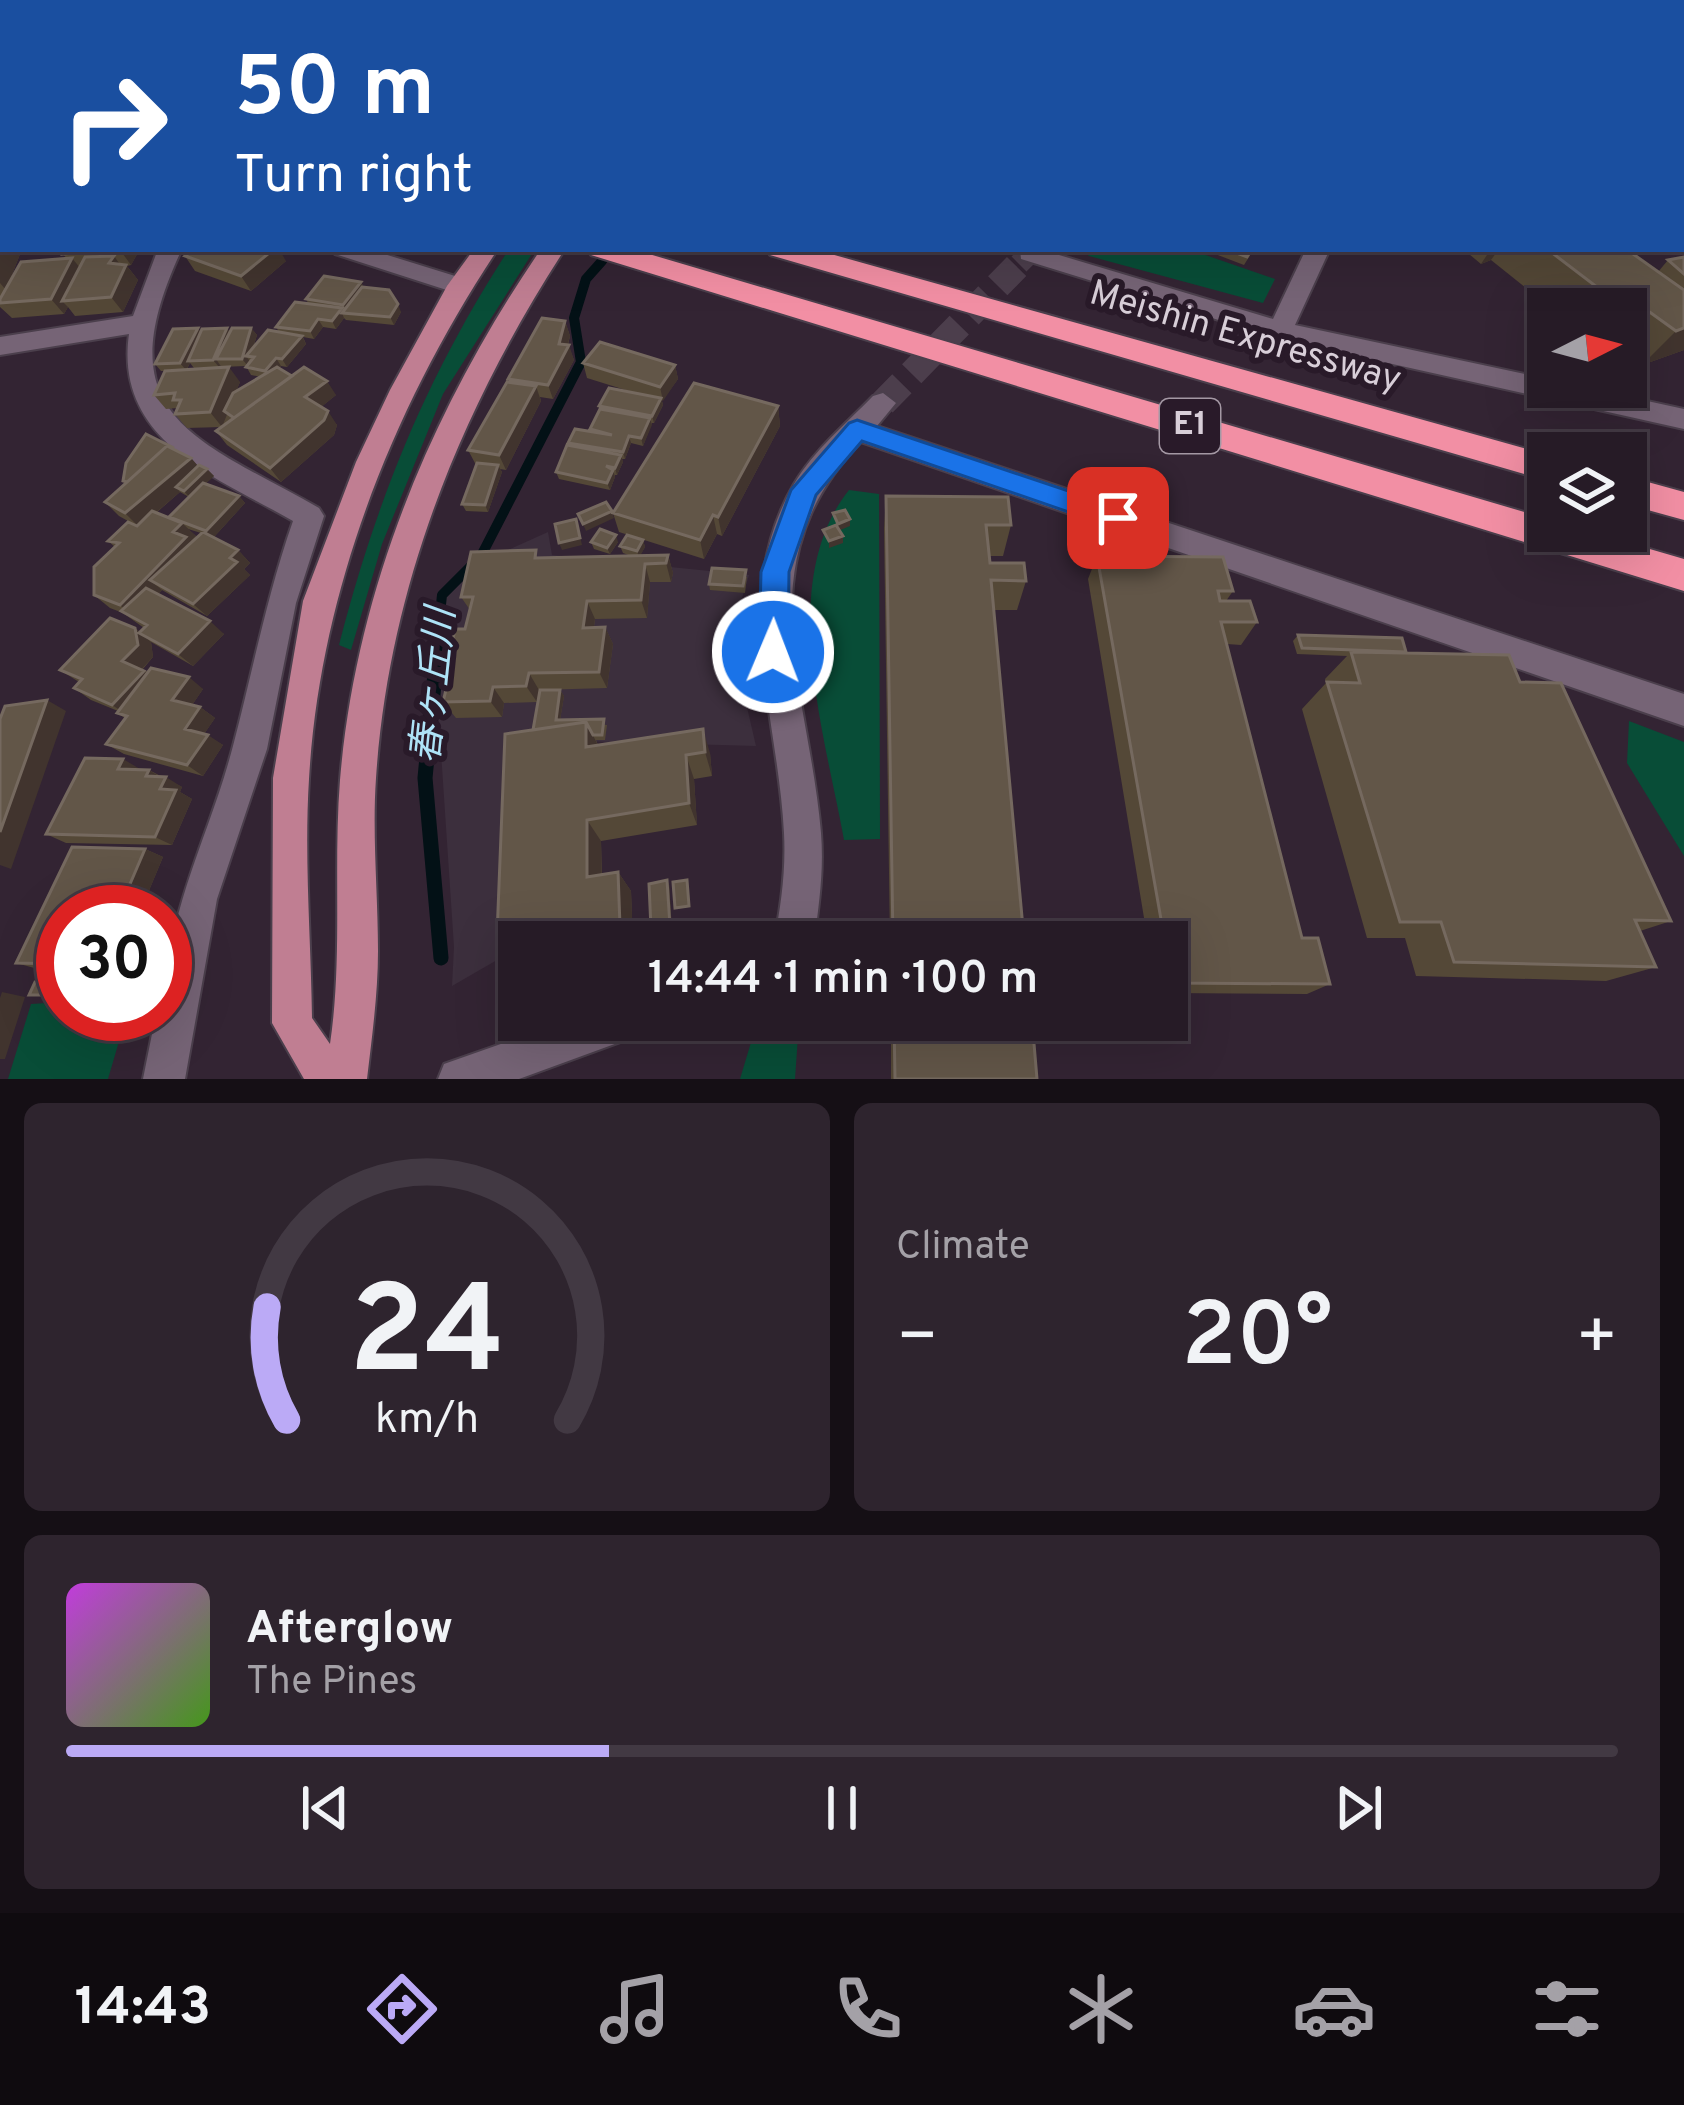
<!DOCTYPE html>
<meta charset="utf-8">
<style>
body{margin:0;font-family:Overpass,"Noto Sans JP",sans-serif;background:#2e242e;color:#f1f3f6;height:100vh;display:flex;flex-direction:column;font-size:45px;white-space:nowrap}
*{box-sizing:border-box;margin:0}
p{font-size:39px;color:#a4a1a7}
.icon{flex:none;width:66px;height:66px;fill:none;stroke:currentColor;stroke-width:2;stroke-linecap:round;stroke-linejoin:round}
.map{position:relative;height:1079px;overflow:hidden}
.side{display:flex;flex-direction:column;gap:24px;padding:24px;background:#150f15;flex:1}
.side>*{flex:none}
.hud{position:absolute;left:0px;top:0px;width:1686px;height:252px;box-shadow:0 12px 48px #0002,0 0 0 3px #423943;background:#1a4fa0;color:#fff;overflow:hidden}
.needle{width:78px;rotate:84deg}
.buttons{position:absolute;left:1527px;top:288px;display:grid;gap:24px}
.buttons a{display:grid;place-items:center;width:120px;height:120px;border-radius:0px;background:#261b26;box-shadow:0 12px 48px #0002,0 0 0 3px #423943;font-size:60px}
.speed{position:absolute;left:36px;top:885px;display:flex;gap:24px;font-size:60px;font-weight:700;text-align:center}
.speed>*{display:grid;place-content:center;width:156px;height:156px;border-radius:50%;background:#261b26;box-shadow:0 12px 48px #0002,0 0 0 3px #423943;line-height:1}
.speed .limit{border:18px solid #d22;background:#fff;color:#111}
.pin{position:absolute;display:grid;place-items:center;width:102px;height:102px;color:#fff;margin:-51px;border-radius:24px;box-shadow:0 6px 18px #0006}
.me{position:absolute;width:132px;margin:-66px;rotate:1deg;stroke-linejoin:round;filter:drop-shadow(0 0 9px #0008)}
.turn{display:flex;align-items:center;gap:42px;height:252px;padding:0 36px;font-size:54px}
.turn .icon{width:156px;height:156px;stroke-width:2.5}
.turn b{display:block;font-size:84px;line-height:102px}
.big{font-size:90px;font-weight:600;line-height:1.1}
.side .tile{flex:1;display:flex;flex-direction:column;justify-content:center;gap:18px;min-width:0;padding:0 42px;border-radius:18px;background:#2e242e}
.side .dial{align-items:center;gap:0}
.dial svg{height:312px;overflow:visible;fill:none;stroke:#423943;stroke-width:7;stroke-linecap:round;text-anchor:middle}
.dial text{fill:#f1f3f6;stroke:none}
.song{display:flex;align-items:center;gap:36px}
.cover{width:144px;height:144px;border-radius:18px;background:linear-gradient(135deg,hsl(290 70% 55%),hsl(100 70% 35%))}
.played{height:12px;border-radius:6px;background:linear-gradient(90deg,#bbaaf6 35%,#423943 35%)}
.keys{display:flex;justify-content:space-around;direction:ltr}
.heat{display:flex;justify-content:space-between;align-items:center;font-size:66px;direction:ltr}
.side .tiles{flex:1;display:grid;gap:24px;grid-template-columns:1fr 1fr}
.tile:last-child{grid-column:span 2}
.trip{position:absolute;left:498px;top:921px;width:690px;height:120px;border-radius:0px;background:#261b26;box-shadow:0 12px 48px #0002,0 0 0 3px #423943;font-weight:600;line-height:120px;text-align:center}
.menu{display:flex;height:192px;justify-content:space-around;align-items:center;background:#0f0b0f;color:#a4a1a7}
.menu .icon{width:84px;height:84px}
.menu .on{color:#bbaaf6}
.menu b{font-size:54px;color:#f1f3f6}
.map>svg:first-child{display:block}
.industrial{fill:#3c2f3d}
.green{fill:#084d37}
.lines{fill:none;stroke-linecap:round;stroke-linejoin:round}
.stream-far2{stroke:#031116;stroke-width:8}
.stream-far1{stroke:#031116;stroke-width:10}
.stream{stroke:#031116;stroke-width:15}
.minor-tunnel-far1{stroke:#4c3e4c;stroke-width:21;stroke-dasharray:21 10;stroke-linecap:butt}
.minor-tunnel{stroke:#4c3e4c;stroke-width:27;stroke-dasharray:27 14;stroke-linecap:butt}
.minor-casing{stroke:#4b3f4c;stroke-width:4}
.major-casing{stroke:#4b3f4c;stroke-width:4}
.highway-casing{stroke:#4b3f4c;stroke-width:4}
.minor{fill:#766476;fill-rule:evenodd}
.major{fill:#c07e92;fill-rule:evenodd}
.highway{fill:#f28fa4;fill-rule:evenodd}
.wall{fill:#544837;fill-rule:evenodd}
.shaded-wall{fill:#41342e}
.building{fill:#625648;stroke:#75695f;stroke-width:3}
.route{fill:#1a73e8;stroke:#114b97;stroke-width:3}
.labels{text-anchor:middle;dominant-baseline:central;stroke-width:12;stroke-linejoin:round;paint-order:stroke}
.shield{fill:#291a29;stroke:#a498a4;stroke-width:3}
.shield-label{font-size:33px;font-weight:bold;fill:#d8ced8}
.street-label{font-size:36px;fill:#d8ced8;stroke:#291a29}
.water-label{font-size:39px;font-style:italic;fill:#aee3f7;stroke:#291a29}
</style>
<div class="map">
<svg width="1684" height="1079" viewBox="0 0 1684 1079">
<rect width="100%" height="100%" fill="#332433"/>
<path class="industrial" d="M548 532 552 555 749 575 739 608V673L756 746 506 739 497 960 452 986 454 947 439 722 445 599 481 562Z"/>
<path class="green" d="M509 249H535L443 394 382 544 351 650 339 645C377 498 426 377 509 249Z
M1080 249H1188L1275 279 1263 303 1089 256Z
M849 490 879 494 880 839 844 840C825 734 776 582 849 490Z
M1629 721 1684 742V856L1627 763Z
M63 1002V1014H127L108 1079H8L31 1004Z
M798 1036 795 1079H740L752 1039Z"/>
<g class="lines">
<path class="stream-far2" d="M844 3 848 0
M600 264 613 249"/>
<path class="stream-far1" d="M440 614 442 595 481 556 581 362 574 318 586 279 602 261"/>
<path class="stream" d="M441 611 425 778 441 958"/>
<path class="minor-tunnel-far1" d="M1019 264 1029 254"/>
<path class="minor-tunnel" d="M883 403 1022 261"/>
<g class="minor-casing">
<path id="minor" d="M157 0H175V3H157Z
M415 0H433L435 3H417Z
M773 0H791V3H773Z
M1218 0H1236L1216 3Z
M1549 0H1567L1568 3H1550Z
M0 135H3V148H0Z
M158 249H182C104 415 191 436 319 508L324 516 296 603 267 749 217 899 185 1079H143L156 1014H165C165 909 208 842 233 746 253 670 267 595 293 521 215 476 114 441 129 334L0 355V337L133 316Z
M331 249H368L468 280 471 286 459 294 335 254Z
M1020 249H1039L1273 319 1306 249H1330L1295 325 1548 379V387H1583L1684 409V429L1280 339 1021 259Z
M883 393 896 403 877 426 1684 694V726L861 442C743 563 809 689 821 833 824 871 819 904 814 942H774C781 905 786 871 784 833 778 714 729 596 794 484 814 450 846 424 873 396Z
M569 1020H648L642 1034 519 1079H438L444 1064Z"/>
</g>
<g class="major-casing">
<path id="major" d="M641 0H659L639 3Z
M678 0H696L677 3Z
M474 249H498C394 405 320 590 309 779 304 858 311 939 312 1018L330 1044C343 956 333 869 340 780 356 588 433 407 541 249H565C461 409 389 586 376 778 372 835 378 893 378 951 378 994 372 1036 367 1079H304L272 1023 273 778 303 601 356 462 390 390 447 286Z"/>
</g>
<g class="highway-casing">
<path id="highway" d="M0 20 3 21V35L0 34Z
M0 63 3 64V78L0 77Z
M587 249H632L1548 519V531H1588L1684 559V591L591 255Z
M766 249H813L1548 455V481L770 255Z
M1626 476 1684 492V520L1626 504Z"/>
</g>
<use href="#minor" class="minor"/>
<use href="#major" class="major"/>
<use href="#highway" class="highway"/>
</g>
<path class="wall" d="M710 0H766L765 3H711Z
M1283 0H1408L1406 3H1281Z
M1500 0H1544L1543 3H1502Z
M0 214 3 218V249H22L8 285 67 259 63 254 140 249 131 265 127 266 138 280 123 312 75 316 68 307 64 314 12 318 0 307Z
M1202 249H1254L1244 265Z
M1463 249H1626L1658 272 1668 260 1684 257V350L1642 365 1626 352V309H1552L1491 260 1481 264Z
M185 256 286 261 251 291 195 271Z
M361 282 364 288 401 312 394 325 346 320 344 318 336 329 323 327 314 339 303 337 306 344 287 367 281 366 279 368 292 376 336 395 321 407 337 425 334 435 281 482 227 445 216 431 222 427 187 428 175 414 177 408 166 409 154 395 165 371H161L155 364 201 332H230L251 328 257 335 253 348 279 332 276 327 308 303 306 299ZM190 363 194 368 219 367 220 365 221 367 246 366 251 375 261 377 236 391 240 382 187 369Z
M565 321 570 336 568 345 574 360 553 399 540 397 541 401 506 470 500 469 502 472 488 512 466 511 462 504 476 465 468 450 510 382 508 379Z
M583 363 675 365 678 379 662 401 663 405 654 423H652L643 446 631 443 625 459H622L623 462 617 475H615V477L610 490 559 479 556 472 569 446 568 443 591 432 590 429 600 409 599 406 635 393 587 378Z
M778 406 780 426 722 536 717 534 704 559 619 532 613 513Z
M191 458 198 466 207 469 214 476 205 484 239 496 245 503 214 537 238 550 250 563 244 569 250 575 207 616 162 590 158 594 224 634 193 666 151 642 153 657 142 670 203 689 192 705 200 707 215 718 204 734 223 745 203 776 124 754 106 744 125 718 117 713 118 711 91 700 74 688 79 682 60 670 135 628 140 632 144 628 123 613 110 608 94 595 115 547 108 541 137 526 119 516 105 502 125 484 123 481ZM180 492 189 497 170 518 156 513ZM188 529 201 533 192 542 196 536Z
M886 496 1011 525 1003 556H989L990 563 1026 581 1017 610H994L1023 928 1057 942H890L884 528Z
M643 540 645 547 640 555H668L673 573 671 582H650L647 618 595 619 594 627H605L613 644 607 688 539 690 537 702 504 703 502 717 456 718 443 702 454 659 450 653 465 629 470 610 461 597 540 558 631 556 623 553 620 546Z
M591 542H618L610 554 594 549Z
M1097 556 1233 591 1226 601 1257 622 1241 645 1227 644 1302 938 1330 984 1307 994 1167 993V942H1148L1088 579Z
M747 577 745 593 710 590 709 584Z
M1298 635 1405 653 1520 682 1671 921 1640 931 1656 967 1606 981 1416 976 1405 938H1367L1302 709 1326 683 1325 679 1347 656 1297 654 1293 641Z
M560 690 564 696 560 720 607 725 605 740H596L598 745 710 753 712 776 694 779 697 825 601 841 602 875 618 872 631 891 633 942H597L593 938 572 942H519L518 952 497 936 533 730Z
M140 769 149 770 182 787 180 792 192 799 172 845 66 843 46 834Z
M72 847 145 849 163 857 140 912H63V970L38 969 16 963Z
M669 884 672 930 654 932 651 929Z
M891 1020H1032L1037 1079H891Z"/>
<path class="shaded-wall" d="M192 0H280L278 3H194Z
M0 214 3 218V249H22L6 290 0 283Z
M120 249H140L131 265 120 250Z
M274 249H279L286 261 251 291 241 276Z
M1491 249H1499L1491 260 1481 264Z
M1644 249H1670L1640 254Z
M114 256 124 270 126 265 138 280 123 312 111 297 109 263Z
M72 258 85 274 62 301 68 307 64 314 51 299Z
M361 282 365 289 348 312 343 305Z
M398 304 401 312 394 325 390 317Z
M342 308 345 313H342L344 318 336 329 332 321Z
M1644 308 1626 328V318L1631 313Z
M318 319 323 327 314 339 310 331Z
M565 321 570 336 566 350 569 345 574 360 553 399 548 385Z
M198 328 204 336 188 361 190 363 186 370 180 363Z
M227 328 233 336 216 359 220 365 219 367 213 360Z
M251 328 257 335 250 356H246L249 360 248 366 242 359Z
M1684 328V350L1642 365 1676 331Z
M302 336 306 344 287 367 282 359Z
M276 358 281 366 271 378 265 371Z
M675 365 678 379 663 401 660 387Z
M229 367 240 382 222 427 210 412Z
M327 381 336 395 315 412 305 397Z
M536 386 541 401 506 470 499 455Z
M661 398 663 405 654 423 652 416Z
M778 406 780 426 722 536 718 517Z
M328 411 337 425 334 435 281 482 270 468Z
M650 418 652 425 643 446 641 438Z
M629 436 631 443 625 459 623 452Z
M621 455 623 462 617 475 615 468Z
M191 458 203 472 176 487 180 492 139 527 125 513Z
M498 465 502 472 488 512 485 505Z
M207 469 214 476 190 498 184 491Z
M613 470 615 477 610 490 607 483Z
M239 496 245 503 213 538 206 531Z
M612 511 614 518 586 531 583 524Z
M713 515 717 534 704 559 700 540Z
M576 519 582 545 562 550 559 543Z
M850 519V526L838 531V524Z
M182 523 196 536 191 541 200 550 150 580 162 590 135 618 120 605 173 532Z
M616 535 618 542 610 554 607 548Z
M843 536V543L829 548V541Z
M643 540 645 547 639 558 637 551Z
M238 550 250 563 244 569 250 575 207 616 193 604Z
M668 555 673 573 671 582 666 563Z
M645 564 650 582 647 618 641 600Z
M587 601 595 619 591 645 583 628Z
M210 621 224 634 193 666 178 654Z
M605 627 613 644 607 688 599 672Z
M135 628 151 642 153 657 138 673 122 661Z
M144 671 160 682 129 716 112 705Z
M529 673 539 690 537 702 526 686Z
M189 677 203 689 188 711 172 700Z
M493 687 504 703 502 717 490 701Z
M560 690 564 696 559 726 556 720Z
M47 700 66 711 11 869 0 865V832Z
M200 707 215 718 200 740 185 729Z
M586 722 599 747H586Z
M703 729 710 753 712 776 705 752Z
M208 735 223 745 203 776 187 765Z
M686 755 694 779 697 825 689 803Z
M123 759 140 769 135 780 118 769Z
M149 770 165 780 166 777 182 787 180 792 192 799 172 845 155 837 160 789 146 776Z
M587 820 601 841 602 895 587 877Z
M145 849 163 857 140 912H118Z
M618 872 631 891 633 942 620 926Z
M667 880 669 884 672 930 670 926Z
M54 982 63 985 59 998 48 995Z
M2 992 25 997 5 1059H0V998Z"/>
<path class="building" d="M112 0H148V3H112Z
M296 0H347V3H296Z
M370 0H404V2L375 3Z
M468 0H524L525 3H469Z
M545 0H596L597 2 545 3Z
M1158 0H1196L1200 1 1169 3Z
M1283 0H1334L1333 3H1281Z
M1593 0H1639L1641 3H1595Z
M1654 0H1684V19L1683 3H1656Z
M66 249H120L63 254Z
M194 249H274L241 276 185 256Z
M1226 249H1252L1247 257Z
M1547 249H1626L1684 290V328L1676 331 1644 308 1631 313Z
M114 256 109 263 126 265 111 297 62 301 85 257Z
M1684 257V274L1668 260Z
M72 258 51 299 0 303V299L21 262Z
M324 276 361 282 343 305 306 299Z
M362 287 389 290 398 304 390 317 342 313Z
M295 302 342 308 332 321 318 319 310 331 276 327Z
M542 318 565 321 559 344 569 345 548 385 508 379Z
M198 328 180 363 155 364 173 329Z
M227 328 213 360 188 361 202 329Z
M232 328H251L242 359H216Z
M268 330 302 336 282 359 276 358 265 371 246 367 254 357 246 356Z
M600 342 675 365 660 387 583 363Z
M229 367 210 412 175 414 181 400H173L175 393 154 395 165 371Z
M277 367 292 376 234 418 224 411 233 393Z
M304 367 327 381 305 397 328 411 324 420 270 468 216 431Z
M507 382 536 386 499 455 468 450Z
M694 383 778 406 718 517 713 515 700 540 613 513Z
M609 388 661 398 652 416 599 406Z
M600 409 650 418 641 438 629 436 623 452 568 443 575 429 612 435 590 429Z
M146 434 174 448 167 446 127 482 123 481 126 463Z
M567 445 621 455 615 468 606 466 613 470 607 483 556 472Z
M167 446 191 458 125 513 105 502Z
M477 463 498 465 485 505 462 504Z
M199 465 207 469 184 491 176 487Z
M203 483 239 496 206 531 169 517Z
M886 496 1008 497 1011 525H986L990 563H1024L1026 581 991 580 1023 928H1055L1057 942H893Z
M606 502 612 511 583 524 578 514Z
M845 510 850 519 838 524 833 513Z
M152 511 182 523 173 532 186 537 120 605 94 595V567L119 543 108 541 128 522 137 526Z
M576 519 580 538 559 543 555 524Z
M836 525 843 536 829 541 823 530Z
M600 529 616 535 607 548 591 542Z
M203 532 238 550 230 558 237 562 193 604 150 580Z
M627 535 643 540 637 551 620 546Z
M536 550 535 558 668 555 666 563 645 564 641 600 587 601 583 628 605 627 599 672 529 673 526 686 493 687 490 701 443 702 455 653H450L455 629H465L473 597H461L471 552Z
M1097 556 1223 557 1233 591H1218L1220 601H1250L1257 622H1221L1302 938H1318L1330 984 1173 983 1167 942H1165Z
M712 568 746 570 743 586 709 584Z
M146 588 210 621 178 654 139 633 147 625 121 611Z
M110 618 135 628 138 645 122 661 144 671 112 705 74 688 82 679 60 670Z
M1298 635 1402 638 1406 652 1302 648Z
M1351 652 1509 655 1520 682 1561 683 1671 921 1635 920 1656 967 1454 962 1441 922H1400L1327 682 1360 683Z
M151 668 189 677 172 700 200 707 185 729 208 735 187 765 106 744 127 716 117 713Z
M540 690H560L556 720 604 719 602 735H593L586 722 533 730Z
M47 700 0 832V719L5 706Z
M586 722V747L703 729 705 752 686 755 689 803 587 820V877L618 872 620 926 587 931 586 921 497 936 505 734Z
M85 758 123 759 118 769 149 770 146 776 166 777 160 789 176 790 155 837 46 834Z
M72 847 145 849 118 912H63V964L16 963Z
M667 880 670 926 651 929 649 884Z
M687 880 689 906 675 908 673 882Z
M35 982H54L48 995H29Z
M894 1020H1032L1037 1079H895Z"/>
<path class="route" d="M857 420 1128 511 1132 518 1118 529 862 441 816 495 789 572 788 652 784 662 773 665 763 662 759 652 761 572 791 490 849 423Z"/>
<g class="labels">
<rect class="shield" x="1160" y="399" width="60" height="54" rx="9"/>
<g class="shield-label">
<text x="1190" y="426">E1</text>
</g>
<g class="street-label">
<text transform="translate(1245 338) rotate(16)">Meishin Expressway</text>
</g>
<g class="water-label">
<text transform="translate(436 686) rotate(-84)">春ヶ丘川</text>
</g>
</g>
</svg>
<div class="buttons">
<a><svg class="needle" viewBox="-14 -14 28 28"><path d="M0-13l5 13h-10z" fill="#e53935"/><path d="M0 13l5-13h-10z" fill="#a4a1a7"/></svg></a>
<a><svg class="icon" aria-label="layers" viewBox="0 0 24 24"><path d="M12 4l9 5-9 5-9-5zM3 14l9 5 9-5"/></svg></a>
</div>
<div class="speed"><div class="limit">30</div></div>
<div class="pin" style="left:1118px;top:518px;background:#d93025"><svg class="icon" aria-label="arrive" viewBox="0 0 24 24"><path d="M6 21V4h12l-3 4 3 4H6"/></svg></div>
<svg class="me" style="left:773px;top:652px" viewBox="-20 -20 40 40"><circle r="17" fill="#1a73e8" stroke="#fff" stroke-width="3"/><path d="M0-11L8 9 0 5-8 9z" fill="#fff"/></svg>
<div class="trip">14:44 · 1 min · 100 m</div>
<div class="hud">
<div class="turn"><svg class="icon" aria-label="right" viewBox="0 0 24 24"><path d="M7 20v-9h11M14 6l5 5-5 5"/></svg><div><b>50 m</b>Turn right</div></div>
</div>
</div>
<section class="side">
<div class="tiles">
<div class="tile dial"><svg viewBox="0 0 100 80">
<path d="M14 69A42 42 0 1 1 86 69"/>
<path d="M14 69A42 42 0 0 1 9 40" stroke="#bbaaf6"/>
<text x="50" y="56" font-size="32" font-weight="700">24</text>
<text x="50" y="72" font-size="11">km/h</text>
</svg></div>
<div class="tile"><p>Climate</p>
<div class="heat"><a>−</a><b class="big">20°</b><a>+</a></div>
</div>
<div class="tile">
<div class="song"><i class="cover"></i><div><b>Afterglow</b><p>The Pines</p></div></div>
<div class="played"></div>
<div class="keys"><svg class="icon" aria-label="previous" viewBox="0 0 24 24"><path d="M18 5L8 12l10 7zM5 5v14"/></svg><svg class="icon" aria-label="pause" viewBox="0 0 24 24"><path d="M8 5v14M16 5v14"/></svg><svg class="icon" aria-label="next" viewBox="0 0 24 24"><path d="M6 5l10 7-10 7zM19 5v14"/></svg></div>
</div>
</div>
</section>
<nav class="menu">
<b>14:43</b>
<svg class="icon on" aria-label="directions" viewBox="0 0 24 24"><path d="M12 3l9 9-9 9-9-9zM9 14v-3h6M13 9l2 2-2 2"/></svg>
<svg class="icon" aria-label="music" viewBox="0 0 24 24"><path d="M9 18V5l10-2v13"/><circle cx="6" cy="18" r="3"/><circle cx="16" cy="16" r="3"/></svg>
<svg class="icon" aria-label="phone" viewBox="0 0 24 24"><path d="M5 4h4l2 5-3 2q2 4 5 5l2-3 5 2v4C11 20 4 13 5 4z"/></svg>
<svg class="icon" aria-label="climate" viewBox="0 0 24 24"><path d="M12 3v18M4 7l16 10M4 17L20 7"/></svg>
<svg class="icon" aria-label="car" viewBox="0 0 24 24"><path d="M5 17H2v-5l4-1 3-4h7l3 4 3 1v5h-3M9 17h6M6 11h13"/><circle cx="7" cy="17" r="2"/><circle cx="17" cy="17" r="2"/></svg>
<svg class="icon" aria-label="filters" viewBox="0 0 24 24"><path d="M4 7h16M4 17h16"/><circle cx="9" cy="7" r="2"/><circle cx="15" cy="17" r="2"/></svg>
</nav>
